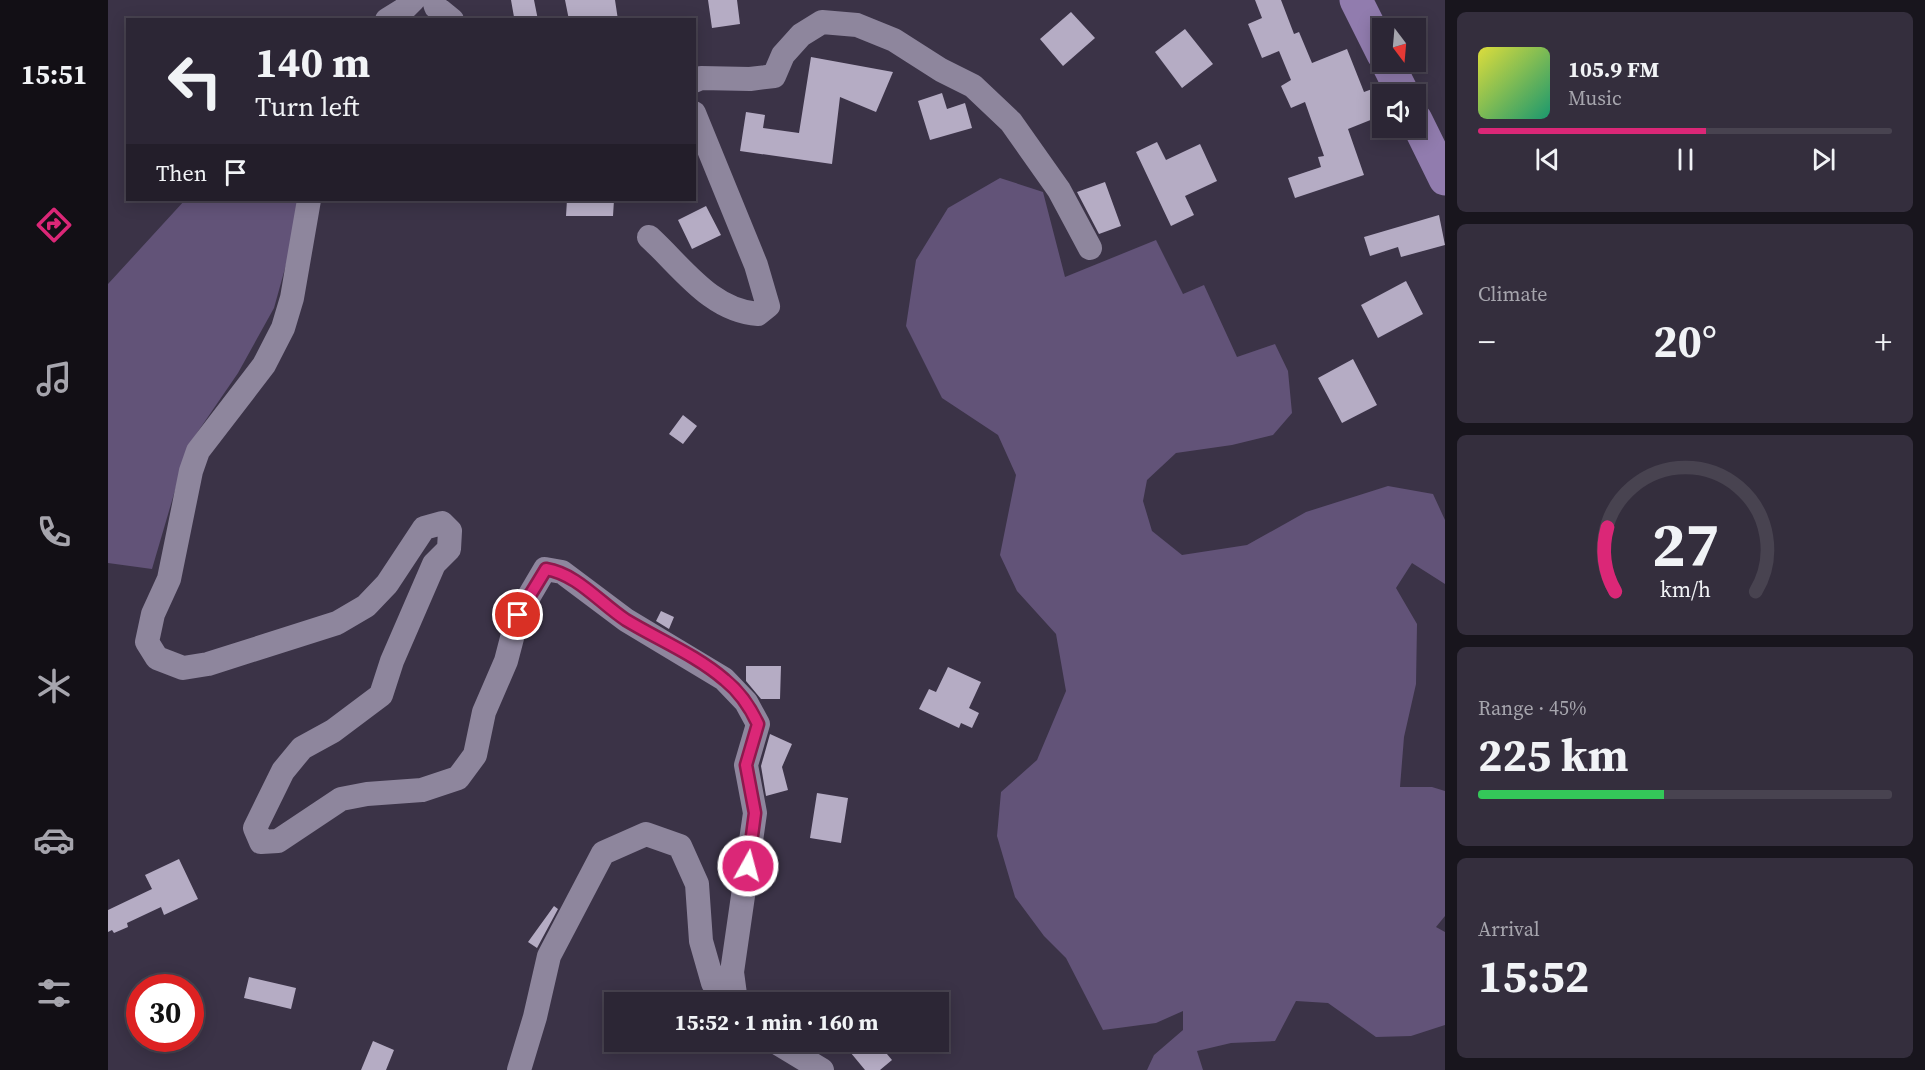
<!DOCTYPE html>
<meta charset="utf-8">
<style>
body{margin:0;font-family:"Source Serif 4",serif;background:#342e3d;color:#f1f3f6;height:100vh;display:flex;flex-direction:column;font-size:22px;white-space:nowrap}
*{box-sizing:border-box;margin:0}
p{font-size:20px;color:#a6a5ad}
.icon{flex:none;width:33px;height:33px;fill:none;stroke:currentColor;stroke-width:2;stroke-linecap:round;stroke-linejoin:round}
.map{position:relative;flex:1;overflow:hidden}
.details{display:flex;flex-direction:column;gap:12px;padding:12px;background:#18151d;width:480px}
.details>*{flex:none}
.guide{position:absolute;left:18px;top:18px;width:570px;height:183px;border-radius:0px;box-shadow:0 3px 15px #0003,0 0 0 2px #484350;background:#2c2635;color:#f1f3f6;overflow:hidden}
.needle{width:39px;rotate:164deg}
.tools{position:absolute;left:1264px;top:18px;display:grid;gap:12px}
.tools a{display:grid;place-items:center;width:54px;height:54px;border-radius:0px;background:#2c2635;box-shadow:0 3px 15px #0003,0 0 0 2px #484350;font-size:30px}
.speed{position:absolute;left:18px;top:974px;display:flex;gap:12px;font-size:30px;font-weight:700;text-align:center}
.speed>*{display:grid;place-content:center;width:78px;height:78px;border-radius:50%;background:#2c2635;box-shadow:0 3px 15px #0003,0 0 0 2px #484350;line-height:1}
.speed .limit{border:9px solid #d22;background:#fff;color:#111}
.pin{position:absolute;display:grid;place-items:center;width:51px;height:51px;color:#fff;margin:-26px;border:3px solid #fff;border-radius:50%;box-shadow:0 2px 6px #0007}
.me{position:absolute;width:66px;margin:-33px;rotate:7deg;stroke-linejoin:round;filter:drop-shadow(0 0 4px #0008)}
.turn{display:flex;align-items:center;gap:21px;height:126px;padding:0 30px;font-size:27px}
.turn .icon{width:78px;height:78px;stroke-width:2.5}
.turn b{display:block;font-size:42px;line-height:51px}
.then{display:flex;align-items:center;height:57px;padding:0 30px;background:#0003;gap:12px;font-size:22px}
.big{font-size:45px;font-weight:700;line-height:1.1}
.details .widget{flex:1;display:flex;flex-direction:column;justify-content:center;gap:9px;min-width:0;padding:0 21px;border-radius:9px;background:#342e3d}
.details .dial{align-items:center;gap:0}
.dial svg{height:156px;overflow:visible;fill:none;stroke:#484350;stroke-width:7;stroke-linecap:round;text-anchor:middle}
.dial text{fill:#f1f3f6;stroke:none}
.song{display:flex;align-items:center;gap:18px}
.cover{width:72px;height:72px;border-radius:9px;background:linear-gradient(135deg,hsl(60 70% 55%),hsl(160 70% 35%))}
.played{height:6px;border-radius:3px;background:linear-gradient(90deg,#db2777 55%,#484350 55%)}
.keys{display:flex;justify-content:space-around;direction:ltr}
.heat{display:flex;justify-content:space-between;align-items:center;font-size:33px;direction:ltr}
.charge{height:9px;border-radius:4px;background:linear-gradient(90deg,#34c759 45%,#484350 0)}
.trip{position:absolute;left:496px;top:992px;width:345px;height:60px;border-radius:0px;background:#2c2635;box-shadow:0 3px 15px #0003,0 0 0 2px #484350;font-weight:700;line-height:60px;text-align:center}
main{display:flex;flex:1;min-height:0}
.tabs{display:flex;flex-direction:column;width:108px;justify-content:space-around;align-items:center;background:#120f15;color:#a6a5ad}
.tabs .icon{width:42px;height:42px}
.tabs .current{color:#db2777}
.tabs b{font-size:27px;color:#f1f3f6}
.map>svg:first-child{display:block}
.green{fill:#625378}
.building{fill:#b5acc4}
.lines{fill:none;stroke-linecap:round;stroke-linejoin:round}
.street{stroke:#8e869d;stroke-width:24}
.secondary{stroke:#917cae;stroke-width:33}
.route-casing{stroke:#8e194d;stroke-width:15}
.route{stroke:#db2777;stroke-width:10}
</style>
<main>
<nav class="tabs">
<b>15:51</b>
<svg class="icon current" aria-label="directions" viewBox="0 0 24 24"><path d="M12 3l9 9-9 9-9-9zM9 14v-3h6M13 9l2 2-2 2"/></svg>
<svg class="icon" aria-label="music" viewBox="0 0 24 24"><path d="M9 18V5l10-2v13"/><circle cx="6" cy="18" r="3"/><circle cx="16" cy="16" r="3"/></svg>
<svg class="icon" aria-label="phone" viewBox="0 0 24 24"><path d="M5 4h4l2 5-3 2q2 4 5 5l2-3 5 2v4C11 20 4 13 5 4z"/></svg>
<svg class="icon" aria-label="climate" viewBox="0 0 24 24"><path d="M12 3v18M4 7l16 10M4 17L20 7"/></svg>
<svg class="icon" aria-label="car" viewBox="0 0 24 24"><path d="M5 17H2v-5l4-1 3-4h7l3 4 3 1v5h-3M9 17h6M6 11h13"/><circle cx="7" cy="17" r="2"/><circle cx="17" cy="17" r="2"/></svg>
<svg class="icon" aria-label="filters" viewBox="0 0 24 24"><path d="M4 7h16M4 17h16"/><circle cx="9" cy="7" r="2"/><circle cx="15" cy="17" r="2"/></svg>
</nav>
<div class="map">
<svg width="1337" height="1070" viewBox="0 0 1337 1070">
<rect width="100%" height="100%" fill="#3b3347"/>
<path class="green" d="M892 178 935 192 957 277 1048 240 1075 294 1096 285 1129 357 1167 344 1180 371 1184 413 1165 435 1124 445 1068 453 1039 480 1035 501 1044 531 1074 555 1139 545 1198 512 1280 486 1325 494 1337 520V584L1304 563 1288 588 1309 624 1308 684 1296 737 1292 787H1324L1337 791V916L1328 927 1337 932V1025L1303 1036 1268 1037 1220 1003 1188 1001 1167 1041 1123 1043 1089 1051 1095 1070H1039L1046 1055 1075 1030V1011L1048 1023 995 1030 958 958 936 936 907 897 889 836 893 792 929 760 958 691 948 634 909 591 892 555 908 475 890 435 834 398 798 326 808 260 840 208Z
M77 200H196L166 308 130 373 80 446 44 569 0 563V284Z"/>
<path class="building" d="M403 0H426L430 20 406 17Z
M457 0H507L510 20H461Z
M600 0H629L632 24 604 28Z
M1147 0H1173L1186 34 1191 32 1204 63 1239 49 1256 92 1267 88 1275 115 1240 129 1256 175 1187 198 1180 178 1213 167 1210 157 1216 156 1197 102 1183 108 1173 86 1183 80 1171 51 1154 58 1140 24 1154 18Z
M963 12 987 38 955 66 932 39Z
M1077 29 1105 64 1074 88 1047 52Z
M703 57 785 72 768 112 732 97 724 164 632 151 638 112 657 115 655 128 691 133Z
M834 93 839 109 857 103 864 128 822 140 810 101Z
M1049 142 1058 160 1092 144 1109 181 1077 196 1086 215 1063 226 1028 152Z
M997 182 1013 226 991 234 969 192Z
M459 200H506L505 216H458Z
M598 206 613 235 584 249 570 220Z
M1331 215 1337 245 1293 257 1290 247 1262 256 1256 237Z
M1298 281 1315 314 1270 338 1253 305Z
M1245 359 1269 405 1234 423 1210 378Z
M575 415 589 426 575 444 561 434Z
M553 611 566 617 561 629 548 621Z
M638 666H673L672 699H653L638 681Z
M840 667 873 682 861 708 871 713 864 728 853 723 851 728 811 709 821 689 828 692Z
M662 734 684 744 674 767 680 790 658 796 653 766Z
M709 793 740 798 733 843 702 838Z
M71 859 90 899 56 915 53 907 19 923 20 927 6 933 4 930 0 932V910L44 889 37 875Z
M446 906 450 909 429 948 420 942Z
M141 977 188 988 183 1009 136 998Z
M265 1041 286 1050 278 1070H253Z
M733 1041H768L784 1060 772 1070H757Z"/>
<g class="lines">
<path class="street" d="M326 0 328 7 344 20
M279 20 295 10 305 0
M586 81 593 78 642 79 666 76 675 55 693 35 714 22 749 25 786 40 833 70 865 86 903 122 951 190 982 248
M201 200 184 298 175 328 156 365 90 451 83 471 61 579 45 614 39 642 49 658 75 668 100 664 229 623 258 606 279 584 316 528 334 523 342 531 341 549 326 564 284 661 273 695 225 731 194 748 175 771 147 828 153 842 170 841 233 799 259 794 314 790 350 778 367 755 376 712 398 661 410 615 437 569 454 572 518 620 616 679 638 702 650 724 638 765 647 813 624 972 628 1002
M541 237C574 267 603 311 650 314L660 306 648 265 586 113
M666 1041 714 1070
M411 1070 427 1017 441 956 495 853 538 834 572 846 589 884 593 941 605 983 623 1002"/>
<path class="secondary" d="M1248 0 1275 54
M1279 62 1295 94
M1308 120 1337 179"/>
</g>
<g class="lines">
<g class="route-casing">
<path id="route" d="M410 615 438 569C469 574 492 603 518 620 551 640 588 655 617 680 632 692 642 707 650 724L638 765 647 813 640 866"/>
</g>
<use href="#route" class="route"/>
</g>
</svg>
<div class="tools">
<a><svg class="needle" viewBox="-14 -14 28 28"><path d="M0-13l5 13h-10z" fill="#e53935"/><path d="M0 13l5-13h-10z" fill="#a6a5ad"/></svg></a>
<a><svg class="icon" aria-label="sound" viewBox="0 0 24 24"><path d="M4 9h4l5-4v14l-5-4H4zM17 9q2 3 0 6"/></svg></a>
</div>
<div class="speed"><div class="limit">30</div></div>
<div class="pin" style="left:410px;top:615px;background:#d93025"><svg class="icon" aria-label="arrive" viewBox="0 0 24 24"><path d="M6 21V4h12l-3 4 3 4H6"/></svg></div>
<svg class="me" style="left:640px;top:866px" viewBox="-20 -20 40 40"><circle r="17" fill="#db2777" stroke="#fff" stroke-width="3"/><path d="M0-11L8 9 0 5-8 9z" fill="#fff"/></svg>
<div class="trip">15:52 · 1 min · 160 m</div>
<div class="guide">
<div class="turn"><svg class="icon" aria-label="left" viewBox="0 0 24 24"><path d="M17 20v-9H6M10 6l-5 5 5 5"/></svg><div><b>140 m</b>Turn left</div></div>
<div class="then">Then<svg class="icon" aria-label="arrive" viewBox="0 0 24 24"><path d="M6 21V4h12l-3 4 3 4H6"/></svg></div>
</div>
</div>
<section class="details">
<div class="widget">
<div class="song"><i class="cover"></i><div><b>105.9 FM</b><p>Music</p></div></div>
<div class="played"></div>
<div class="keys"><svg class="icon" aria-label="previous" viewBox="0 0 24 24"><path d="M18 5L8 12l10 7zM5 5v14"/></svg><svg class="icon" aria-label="pause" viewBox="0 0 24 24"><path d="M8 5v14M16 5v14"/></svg><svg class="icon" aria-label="next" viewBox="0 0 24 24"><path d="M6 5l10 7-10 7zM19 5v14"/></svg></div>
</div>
<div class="widget"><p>Climate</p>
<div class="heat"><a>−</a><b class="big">20°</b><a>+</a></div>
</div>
<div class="widget dial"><svg viewBox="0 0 100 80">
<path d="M14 69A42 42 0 1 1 86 69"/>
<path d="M14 69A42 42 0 0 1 10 36" stroke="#db2777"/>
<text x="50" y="56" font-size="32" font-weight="700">27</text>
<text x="50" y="72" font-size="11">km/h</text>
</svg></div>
<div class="widget"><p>Range · 45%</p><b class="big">225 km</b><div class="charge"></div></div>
<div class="widget"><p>Arrival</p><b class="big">15:52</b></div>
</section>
</main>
